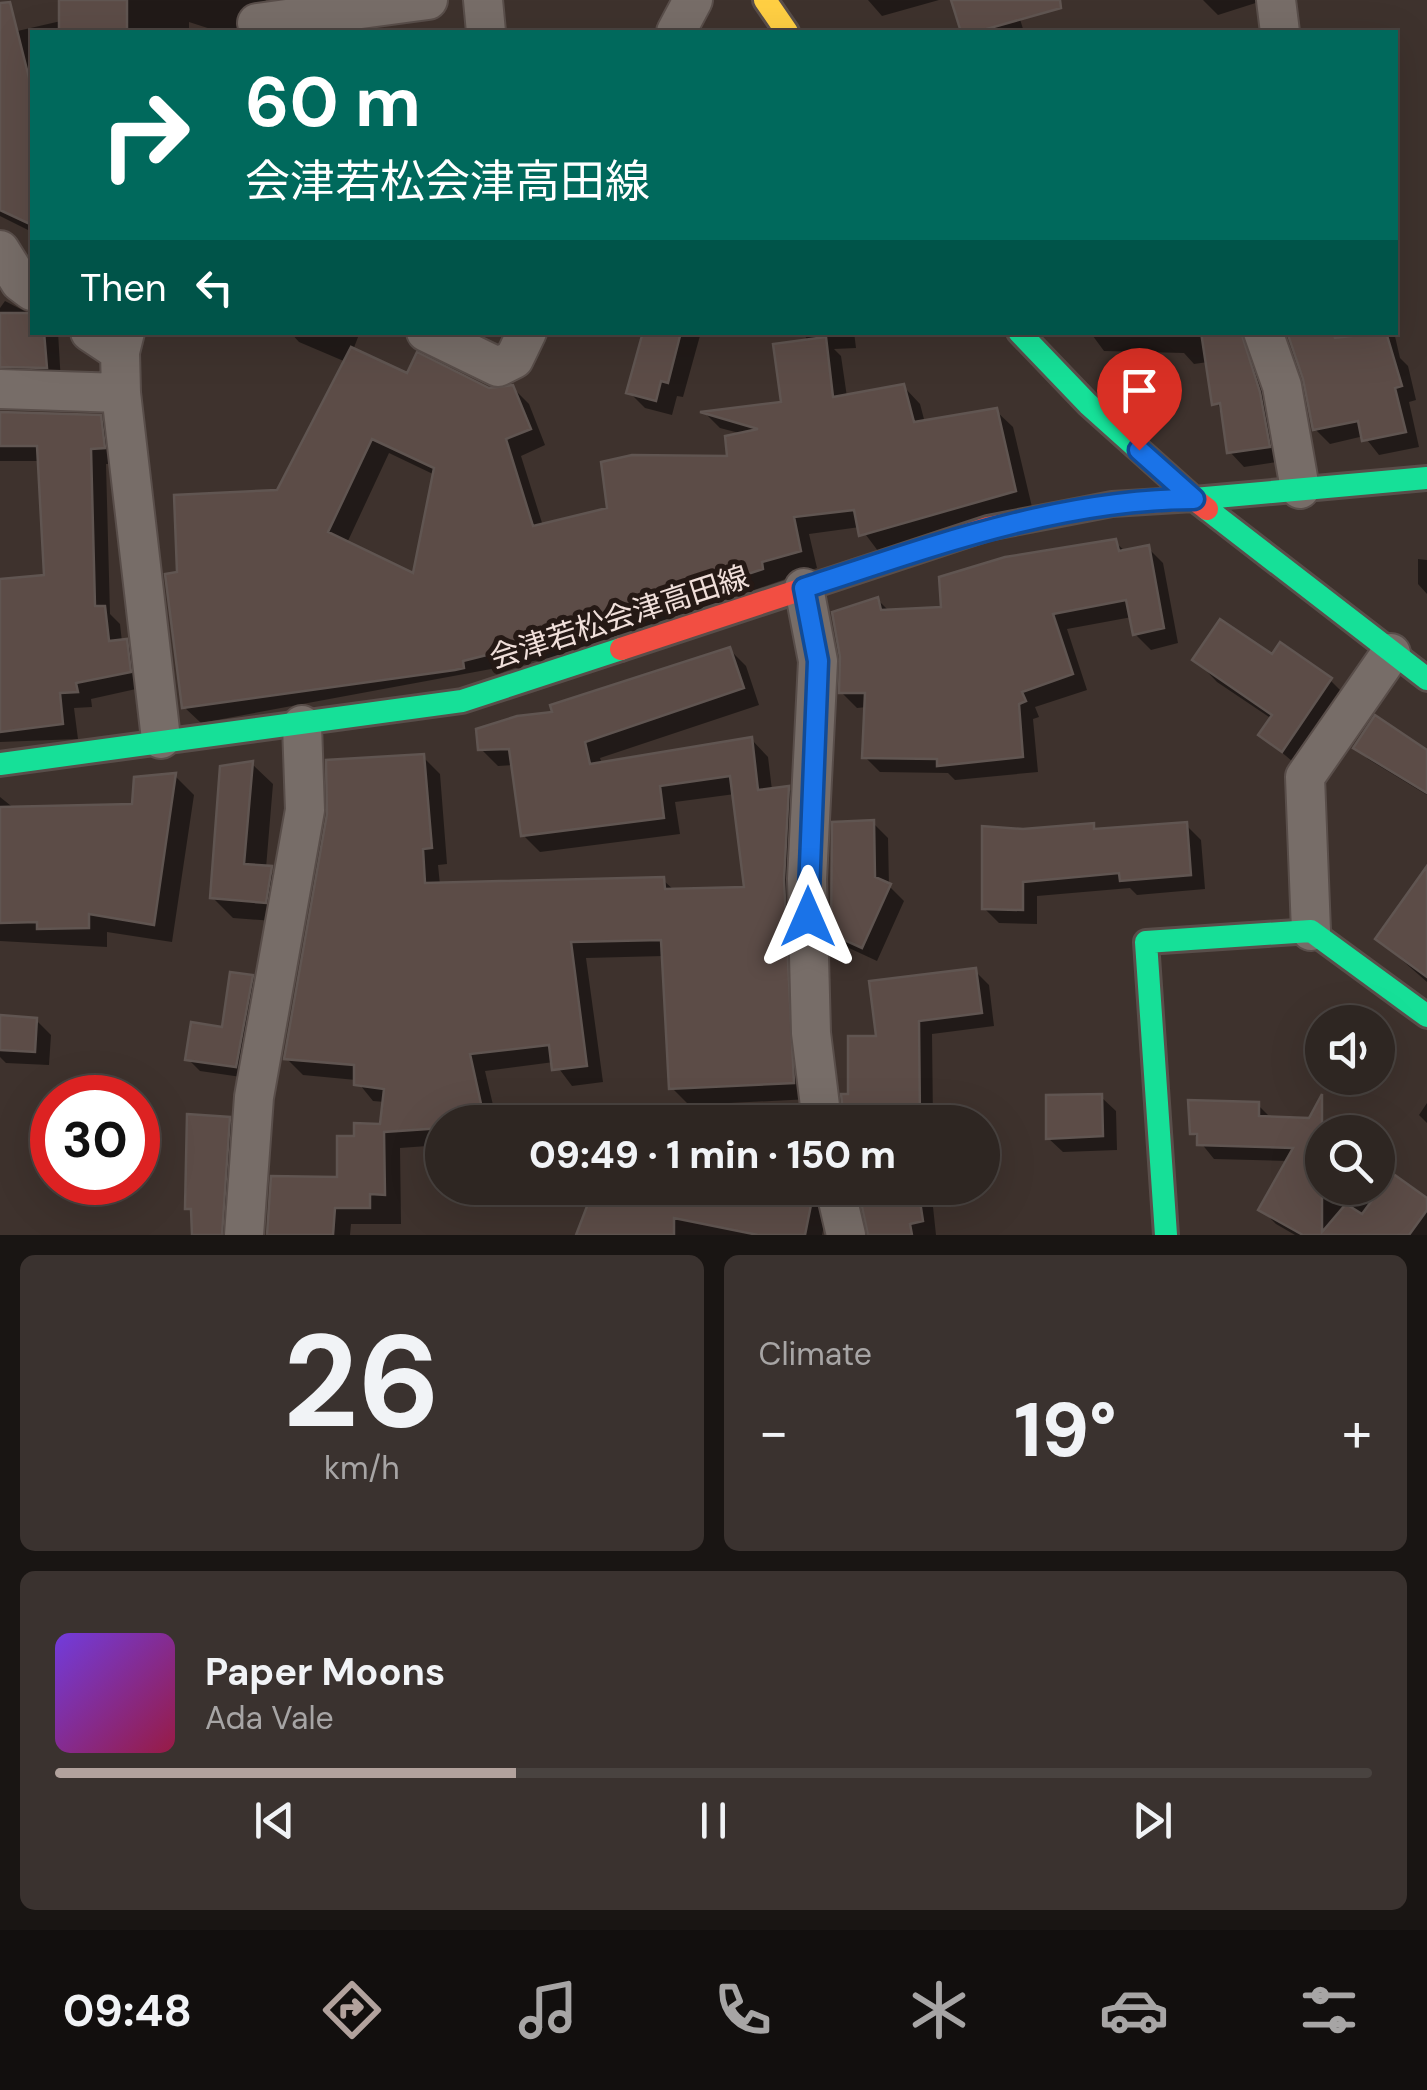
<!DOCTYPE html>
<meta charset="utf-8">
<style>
body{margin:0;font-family:"DM Sans","Noto Sans JP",sans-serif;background:#3a322f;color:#f1f3f6;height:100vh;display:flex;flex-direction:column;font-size:38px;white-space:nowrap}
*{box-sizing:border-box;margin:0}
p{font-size:32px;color:#a7a5a5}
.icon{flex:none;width:55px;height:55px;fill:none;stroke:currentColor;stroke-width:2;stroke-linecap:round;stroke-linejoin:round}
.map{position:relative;height:1235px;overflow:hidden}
.drawer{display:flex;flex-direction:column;gap:20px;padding:20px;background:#191513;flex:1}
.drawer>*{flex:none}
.banner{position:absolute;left:30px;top:30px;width:1368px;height:305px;border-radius:0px;box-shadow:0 10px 40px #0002,0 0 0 2px #494340;background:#00695c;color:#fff;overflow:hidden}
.tools{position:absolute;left:1305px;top:1005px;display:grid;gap:20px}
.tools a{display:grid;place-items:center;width:90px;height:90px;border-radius:50%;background:#2e2622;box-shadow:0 10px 40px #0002,0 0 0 2px #494340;font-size:50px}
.speed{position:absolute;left:30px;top:1075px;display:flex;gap:20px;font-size:50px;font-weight:700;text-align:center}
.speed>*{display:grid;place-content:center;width:130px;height:130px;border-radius:50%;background:#2e2622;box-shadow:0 10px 40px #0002,0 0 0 2px #494340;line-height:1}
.speed .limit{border:15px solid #d22;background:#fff;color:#111}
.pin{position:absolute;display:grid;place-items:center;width:85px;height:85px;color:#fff;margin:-102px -42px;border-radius:50% 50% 50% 0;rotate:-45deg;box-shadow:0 0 10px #0007}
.pin .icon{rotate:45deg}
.me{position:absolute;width:110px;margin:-55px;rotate:0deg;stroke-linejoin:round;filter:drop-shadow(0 0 8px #0008)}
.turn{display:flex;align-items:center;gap:35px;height:210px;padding:0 50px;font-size:45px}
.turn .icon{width:130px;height:130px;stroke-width:2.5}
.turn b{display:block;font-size:70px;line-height:85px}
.then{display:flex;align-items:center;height:95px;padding:0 50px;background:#0003;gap:20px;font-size:38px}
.big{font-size:75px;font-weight:800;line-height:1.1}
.drawer .card{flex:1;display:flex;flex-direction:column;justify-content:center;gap:15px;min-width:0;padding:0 35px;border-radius:15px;background:#3a322f}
.drawer .dial{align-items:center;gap:0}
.dial b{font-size:130px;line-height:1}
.song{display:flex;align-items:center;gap:30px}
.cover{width:120px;height:120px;border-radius:15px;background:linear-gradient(135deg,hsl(260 70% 55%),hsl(340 70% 35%))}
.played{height:10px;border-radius:5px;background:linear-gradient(90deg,#b2a29d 35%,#494340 35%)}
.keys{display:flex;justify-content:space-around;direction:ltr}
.heat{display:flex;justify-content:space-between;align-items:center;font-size:55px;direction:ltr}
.drawer .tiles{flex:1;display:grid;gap:20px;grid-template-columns:1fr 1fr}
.card:last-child{grid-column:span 2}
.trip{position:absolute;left:425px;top:1105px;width:575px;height:100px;border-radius:50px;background:#2e2622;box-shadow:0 10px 40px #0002,0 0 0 2px #494340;font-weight:800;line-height:100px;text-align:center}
.menu{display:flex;height:160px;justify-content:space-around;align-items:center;background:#120f0e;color:#a7a5a5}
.menu .icon{width:70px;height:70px}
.menu .current{color:#b2a29d}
.menu b{font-size:45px;color:#f1f3f6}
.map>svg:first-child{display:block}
.shadow{fill:#0007;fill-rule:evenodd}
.building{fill:#5c4c47;stroke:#605551;stroke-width:2.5;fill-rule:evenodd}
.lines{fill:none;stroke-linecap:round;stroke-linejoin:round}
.street-casing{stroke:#594e4a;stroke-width:42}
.fast-casing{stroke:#594e4a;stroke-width:28}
.slow-casing{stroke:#594e4a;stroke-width:28}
.jam-casing{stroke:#594e4a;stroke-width:28}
.street{stroke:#776d68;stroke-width:38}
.fast{stroke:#16e098;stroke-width:22}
.slow{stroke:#ffcf43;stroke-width:22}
.jam{stroke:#f24e42;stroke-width:22}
.route-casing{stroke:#114b97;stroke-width:25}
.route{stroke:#1a73e8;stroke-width:18}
.labels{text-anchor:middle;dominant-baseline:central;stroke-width:10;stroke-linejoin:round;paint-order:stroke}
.street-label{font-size:30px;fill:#f0dfda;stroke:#251915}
</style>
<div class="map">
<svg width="1427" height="1235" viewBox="0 0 1427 1235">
<rect width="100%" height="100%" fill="#3e322d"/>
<path class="shadow" d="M61 0H266L251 32H220L189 22V32H32V232L0 216V35L61 21Z
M868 0H939L882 16Z
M954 0H1014L1024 32H963Z
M1203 0H1265L1218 15Z
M5 301 32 315V332H58L61 383 0 390V308Z
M290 332H360L353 350 408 376 489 390 512 387 529 404 545 445 521 456 543 526 610 510 730 458 743 434 720 428 706 414 783 405 809 342 802 332H854L856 348 834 349 841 356 847 397 904 387 920 404 925 423 996 411 1013 427 1032 507 878 551 860 527 809 534 817 568 571 654 201 723 184 707 180 574 279 493 346 362 299 342ZM389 453 435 475 415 577 347 543Z
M645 332H701L683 397 677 396 672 415 645 408 629 392Z
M1090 332H1246L1255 350 1283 461 1244 467 1230 452 1208 362 1194 364 1184 353 1104 351Z
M1289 332H1394L1400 358 1408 366 1416 400 1409 402 1419 447 1379 455 1364 436 1330 444 1315 429 1306 378Z
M0 414 100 417 116 433 119 463 106 464 110 614 120 624 122 642 142 657 145 687 91 699 92 707 74 708 78 739 0 742V582L47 577 40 461H0Z
M1115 542 1126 552 1148 548 1163 563 1178 643 1151 650 1135 634 1132 617 1067 629 1087 690 1035 707 1039 717 1033 719 1038 772 955 780 948 773 880 772 865 757 867 707 857 708 841 692 878 600 890 612 944 610Z
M1418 559 1427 560V594L1418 584Z
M730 650 746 666 759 705 600 758 602 764 752 740 768 757 772 790 788 788 805 805 810 1099 689 1105 672 1088 664 956 586 958 603 1082 572 1086 554 1062 485 1071 497 1122H442V1151L441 1145 400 1148 401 1224H351L350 1235H269L340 1180 357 1139 383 1126 385 1102 373 1101 356 1080 303 1075 286 1058 423 757 440 774 447 864 438 865 440 885 663 880 675 891 747 890 735 794 675 802 680 834 540 852 523 835 513 765 498 766 481 749 555 714Z
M1272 657 1330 680 1352 702 1305 772 1261 735 1272 719 1217 682 1195 659Z
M1356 747 1427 750V795L1368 759Z
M252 764 273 784 266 868 292 889 286 922 233 918 212 897Z
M175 776 194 795 172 942 107 932V947L0 941V797L15 809 134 806Z
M873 823 888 838 889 886 904 901 877 961 849 948 833 933Z
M1186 825 1201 840 1205 889 1137 895 1130 888 1037 896V924L999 923 984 908 1023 832Z
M1427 870V982L1378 939Z
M975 971 989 985 994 1026 932 1034 933 1122H846L850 1096 878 1038Z
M252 978 264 990 248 1078 200 1071 188 1059 224 1030Z
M0 1018 36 1020 51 1035 49 1065 6 1063 0 1057Z
M1101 1097 1116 1111 1117 1150 1063 1152 1048 1138Z
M1427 1103V1123L1419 1115Z
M1258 1105 1272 1119H1306L1326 1132 1322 1188H1378V1168L1427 1202V1235H1295L1276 1224 1261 1209 1288 1161 1214 1159 1193 1133Z
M671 1118 694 1122H670Z
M229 1119 246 1136 239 1235H194L193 1213 188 1208Z
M597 1188H832L822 1235H579Z
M861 1188H931L936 1235H869Z"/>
<path class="building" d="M59 0H127V32H59Z
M951 0H1060L1061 8 976 32H961Z
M10 2 32 90V225L0 210V3Z
M0 313H32V332H44L47 368 0 367Z
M643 332H681L668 383 661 381 656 401 626 393Z
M1201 332H1241L1260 392 1270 447 1227 453 1220 403 1212 405Z
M1287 332H1333L1335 338 1386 332 1402 386 1395 388 1406 432 1362 441 1358 421 1313 430 1303 379Z
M826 337 833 397 904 384 914 422 997 408 1016 491 859 536 854 510 794 517 801 551 762 562 763 569 554 638 463 661 464 668 455 670 182 708 165 574 177 572 174 495 277 490 351 347 407 373 417 352 489 388 513 385 531 429 506 439 533 526 607 508 601 462 632 455 727 456 725 436 758 429 700 412 781 402 773 344ZM372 439 434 468 413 573 328 532Z
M0 412 101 415 105 448 91 449 95 606H105L109 641 127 639 131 672 76 683 78 692 60 693 63 724 0 732V579L44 575 37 446H0Z
M1116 539 1119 551 1149 545 1164 628 1133 635 1126 600 1053 614 1073 674 1022 692 1026 701 1019 704 1023 757 937 766V759L862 758 865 693H839L840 657 832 612 878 597 881 610 941 607 939 577 1005 557Z
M1220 619 1272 654 1280 642 1332 678 1282 752 1258 735 1272 715 1192 660Z
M730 647 744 688 585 742 590 764 752 737 758 790 789 786 784 880 794 1083 669 1089 661 940 571 942 587 1066 552 1070 549 1045 470 1054 485 1122H442V1128L384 1132 385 1195 370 1194V1208H335L333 1235H267L271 1176 337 1177V1136H354V1123L380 1124 384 1089 354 1085V1065L284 1059 327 814 326 760 424 754 432 848 423 849 425 883 664 877 665 889 744 887 730 776 660 786 664 818 521 836 509 749 478 750 476 729 517 716 552 712 550 705Z
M1375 715 1427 750V793L1353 748Z
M253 761 244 864 272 866 266 903 210 898 220 766Z
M176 773 154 925 89 914V928L37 929V922L0 923V807L132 804 134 777Z
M874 820 875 877 891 884 862 948 831 934 832 822Z
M1187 822 1191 875 1120 881 1119 873 1023 882V910L982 909V826L1023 829 1094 823V829Z
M1427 866V977L1375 939Z
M976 968 982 1013 919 1021 920 1122H844L841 1094H848V1036H876L869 981Z
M230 972 253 975 236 1067 185 1060 191 1022 222 1027Z
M0 1015 37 1018 35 1052 0 1050Z
M1102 1094 1103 1136 1046 1139V1095Z
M1322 1094V1232L1346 1204 1362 1214 1392 1173 1427 1198V1210L1409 1235H1303L1258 1210 1293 1148 1197 1145V1134H1190L1188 1100 1259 1102V1116L1309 1118Z
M187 1114 230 1117 222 1235H192L191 1209H185Z
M594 1188H813V1195L805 1235H758L674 1218V1235H576Z
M858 1188H918L923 1221 910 1224 912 1235H868Z"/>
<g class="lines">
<g class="street-casing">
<path id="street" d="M483 0 486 32
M1276 0 1280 32
M257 23 428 0
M676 32 693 0
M0 250 20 282 32 291
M90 332 120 352
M125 332 120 352 121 393 161 739
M426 332 498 367 514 359 527 332
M1263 332 1282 386 1300 489
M0 389 121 393
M804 588 818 661 807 879 811 1033 822 1122
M1311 931 1305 777 1391 653
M835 1188 846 1235
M244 1235 254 1097 305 810 302 725"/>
</g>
<g class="fast-casing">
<path id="fast" d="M1019 332 1088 404 1194 499 1427 478
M1207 509 1427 679
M0 764 462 701 621 649
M1166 1235 1146 942 1311 931 1427 1016"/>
</g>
<g class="slow-casing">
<path id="slow" d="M765 0 787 32"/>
</g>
<g class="jam-casing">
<path id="jam" d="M621 649 988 528 1112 504 1194 499 1207 509"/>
</g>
<use href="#street" class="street"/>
<use href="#fast" class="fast"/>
<use href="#slow" class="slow"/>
<use href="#jam" class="jam"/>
</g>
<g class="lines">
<g class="route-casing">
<path id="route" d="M808 917 818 661 804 588C930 547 1059 499 1194 499L1139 450"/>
</g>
<use href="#route" class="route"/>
</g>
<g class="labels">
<g class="street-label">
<text transform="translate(619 617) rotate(-18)">会津若松会津高田線</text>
</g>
</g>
</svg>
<div class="tools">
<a><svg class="icon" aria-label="sound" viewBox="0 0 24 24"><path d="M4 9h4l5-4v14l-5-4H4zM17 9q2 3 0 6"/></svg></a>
<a><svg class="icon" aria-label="search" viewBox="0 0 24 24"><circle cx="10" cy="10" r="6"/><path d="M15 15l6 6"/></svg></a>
</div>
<div class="speed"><div class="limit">30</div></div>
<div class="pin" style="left:1139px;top:450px;background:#d93025"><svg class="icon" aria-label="arrive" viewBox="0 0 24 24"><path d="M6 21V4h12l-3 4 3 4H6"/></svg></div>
<svg class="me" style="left:808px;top:917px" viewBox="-20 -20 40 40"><path d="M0-17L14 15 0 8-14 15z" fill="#1a73e8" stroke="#fff" stroke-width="4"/></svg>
<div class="trip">09:49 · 1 min · 150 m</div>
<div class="banner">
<div class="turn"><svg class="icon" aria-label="right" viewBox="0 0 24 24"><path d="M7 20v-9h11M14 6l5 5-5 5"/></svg><div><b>60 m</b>会津若松会津高田線</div></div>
<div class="then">Then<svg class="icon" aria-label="left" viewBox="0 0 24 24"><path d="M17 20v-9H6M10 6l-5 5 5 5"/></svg></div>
</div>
</div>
<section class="drawer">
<div class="tiles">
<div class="card dial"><b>26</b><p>km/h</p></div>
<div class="card"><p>Climate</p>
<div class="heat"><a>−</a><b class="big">19°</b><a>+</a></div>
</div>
<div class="card">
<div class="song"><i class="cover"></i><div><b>Paper Moons</b><p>Ada Vale</p></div></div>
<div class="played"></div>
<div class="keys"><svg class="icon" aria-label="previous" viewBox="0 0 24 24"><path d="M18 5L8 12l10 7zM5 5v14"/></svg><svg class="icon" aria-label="pause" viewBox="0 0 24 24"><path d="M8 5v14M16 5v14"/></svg><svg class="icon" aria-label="next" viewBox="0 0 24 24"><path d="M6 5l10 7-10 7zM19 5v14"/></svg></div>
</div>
</div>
</section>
<nav class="menu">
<b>09:48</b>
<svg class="icon current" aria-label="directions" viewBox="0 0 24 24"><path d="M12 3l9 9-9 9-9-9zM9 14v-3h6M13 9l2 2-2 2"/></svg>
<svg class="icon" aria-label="music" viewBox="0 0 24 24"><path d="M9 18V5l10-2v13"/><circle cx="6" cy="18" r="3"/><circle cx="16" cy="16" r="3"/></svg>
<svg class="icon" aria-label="phone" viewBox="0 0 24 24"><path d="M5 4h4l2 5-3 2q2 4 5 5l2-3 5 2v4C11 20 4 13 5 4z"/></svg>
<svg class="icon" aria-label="climate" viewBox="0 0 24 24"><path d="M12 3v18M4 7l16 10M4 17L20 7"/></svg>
<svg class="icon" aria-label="car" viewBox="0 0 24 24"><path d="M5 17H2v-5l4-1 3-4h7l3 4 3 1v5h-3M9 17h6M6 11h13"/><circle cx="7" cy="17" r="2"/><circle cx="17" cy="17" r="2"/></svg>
<svg class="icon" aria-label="filters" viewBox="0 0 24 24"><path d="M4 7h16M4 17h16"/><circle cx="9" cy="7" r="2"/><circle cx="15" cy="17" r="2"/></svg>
</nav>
